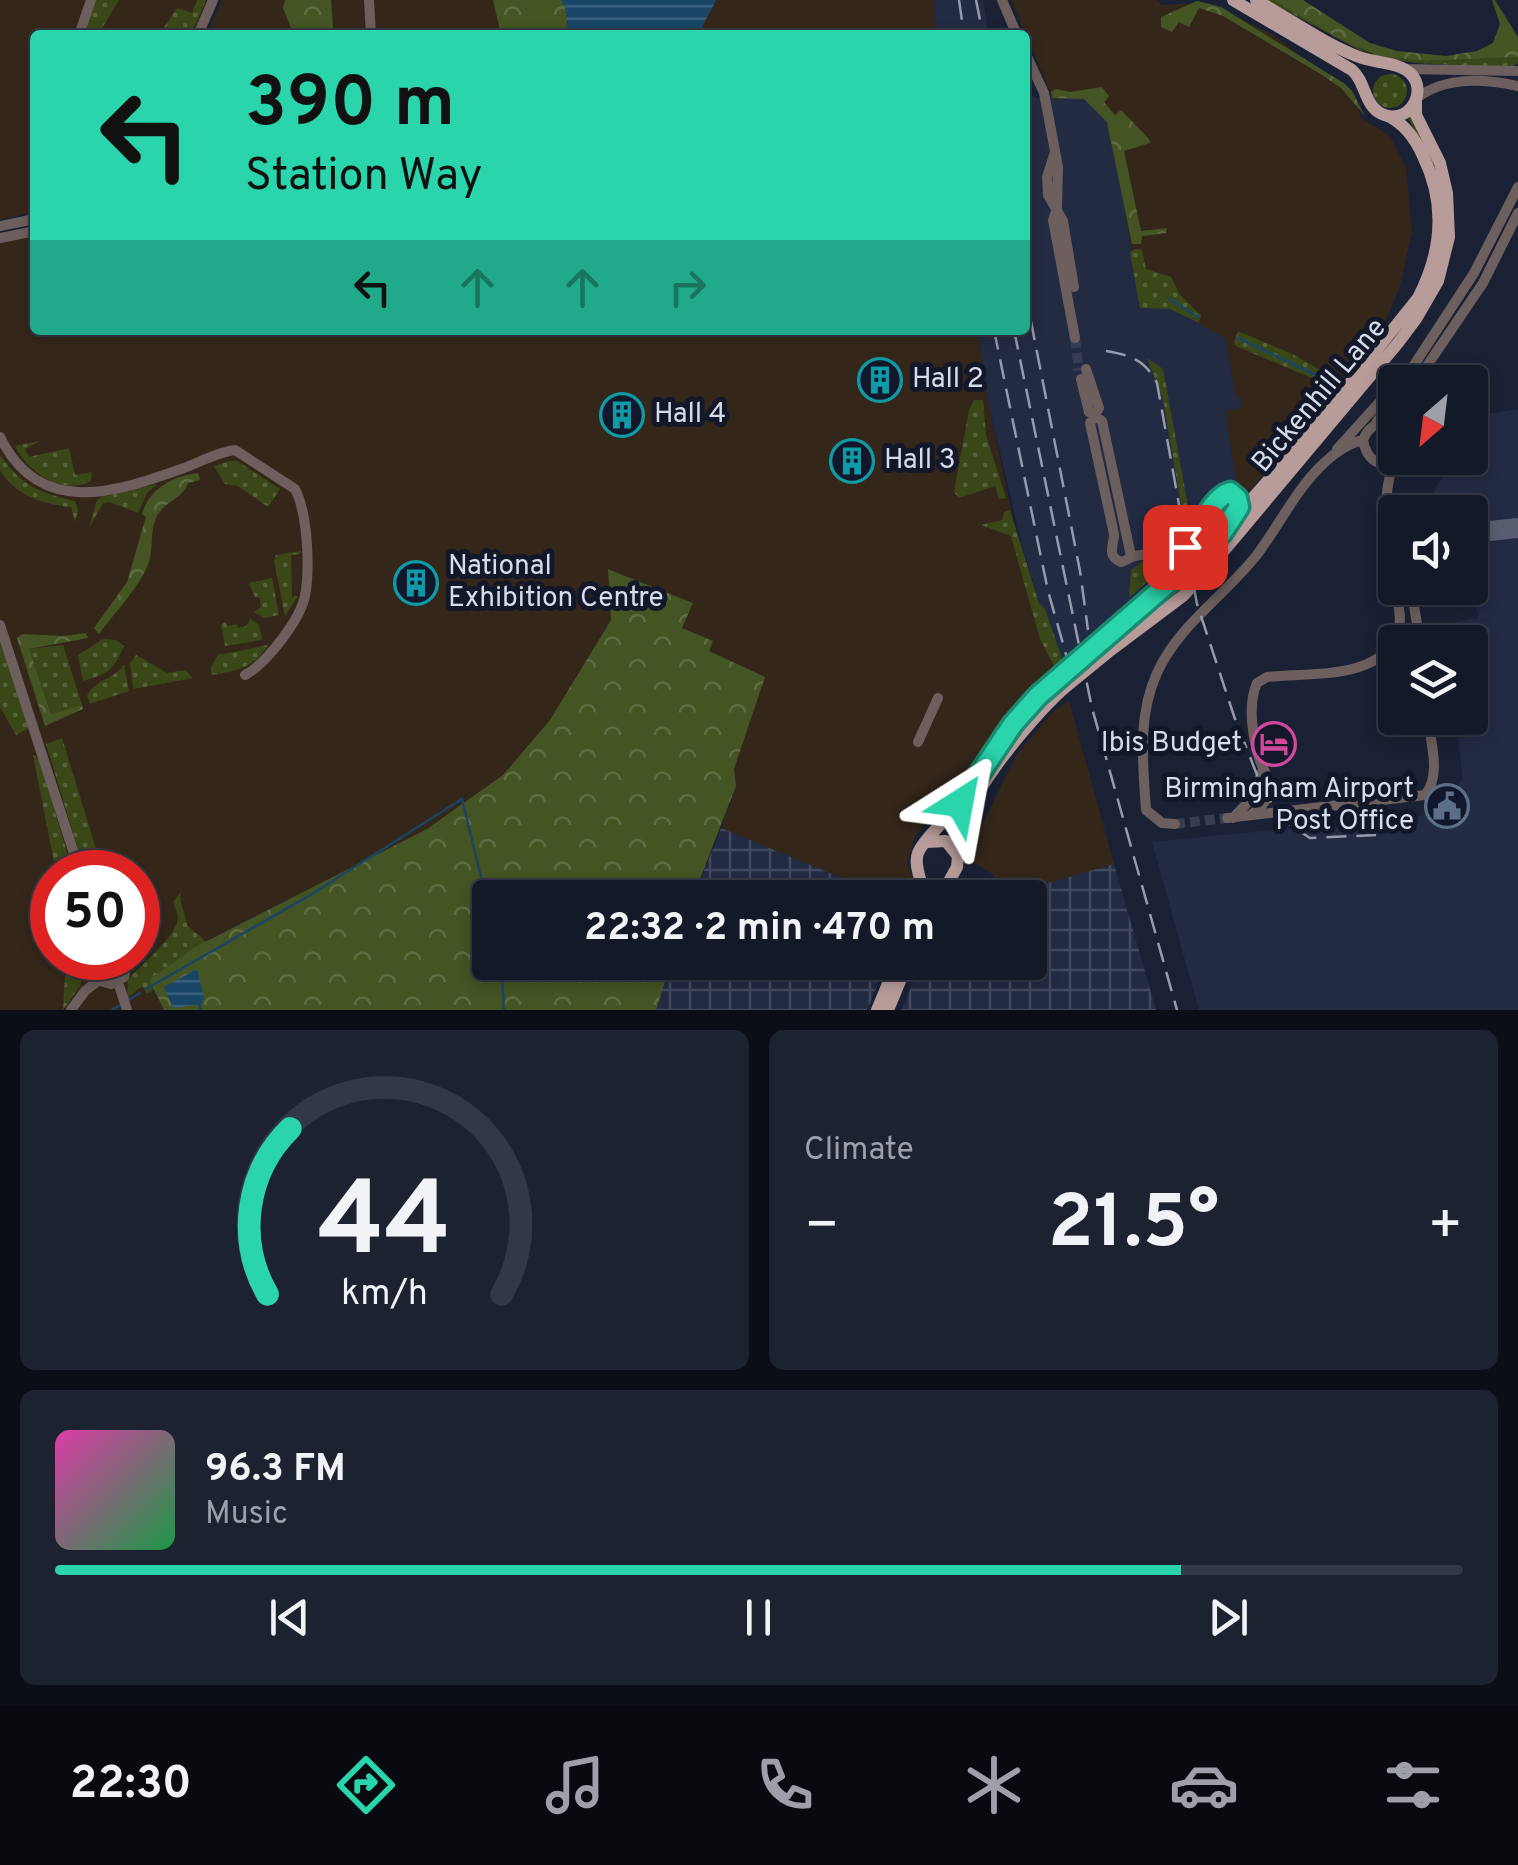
<!DOCTYPE html>
<meta charset="utf-8">
<style>
body{margin:0;font-family:Overpass,sans-serif;background:#1d2230;color:#f1f3f6;height:100vh;display:flex;flex-direction:column;font-size:38px;white-space:nowrap}
*{box-sizing:border-box;margin:0}
p{font-size:32px;color:#9da0a8}
.icon{flex:none;width:55px;height:55px;fill:none;stroke:currentColor;stroke-width:2;stroke-linecap:round;stroke-linejoin:round}
.map{position:relative;height:1010px;overflow:hidden}
.panel{display:flex;flex-direction:column;gap:20px;padding:20px;background:#0b0e16;flex:1}
.panel>*{flex:none}
.hud{position:absolute;left:30px;top:30px;width:1000px;height:305px;border-radius:10px;box-shadow:0 5px 15px #0003,0 0 0 2px #333845;background:#2ad5ac;color:#111;overflow:hidden}
.needle{width:65px;rotate:208deg}
.controls{position:absolute;left:1378px;top:365px;display:grid;gap:20px}
.controls a{display:grid;place-items:center;width:110px;height:110px;border-radius:10px;background:#141928;box-shadow:0 5px 15px #0003,0 0 0 2px #333845;font-size:50px}
.speed{position:absolute;left:30px;top:850px;display:flex;gap:20px;font-size:50px;font-weight:700;text-align:center}
.speed>*{display:grid;place-content:center;width:130px;height:130px;border-radius:50%;background:#141928;box-shadow:0 5px 15px #0003,0 0 0 2px #333845;line-height:1}
.speed .limit{border:15px solid #d22;background:#fff;color:#111}
.pin{position:absolute;display:grid;place-items:center;width:85px;height:85px;color:#fff;margin:-42px;border-radius:20px;box-shadow:0 5px 15px #0006}
.me{position:absolute;width:110px;margin:-55px;rotate:34deg;stroke-linejoin:round;filter:drop-shadow(0 0 8px #0008)}
.turn{display:flex;align-items:center;gap:35px;height:210px;padding:0 50px;font-size:45px}
.turn .icon{width:130px;height:130px;stroke-width:2.5}
.turn b{display:block;font-size:70px;line-height:85px}
.lanes{display:flex;align-items:center;height:95px;padding:0 50px;background:#0003;justify-content:center;gap:50px;direction:ltr}
.lanes .off{opacity:.35}
.big{font-size:75px;font-weight:700;line-height:1.1}
.panel .tile{flex:1;display:flex;flex-direction:column;justify-content:center;gap:15px;min-width:0;padding:0 35px;border-radius:15px;background:#1d2230}
.panel .dial{align-items:center;gap:0}
.dial svg{height:260px;overflow:visible;fill:none;stroke:#333845;stroke-width:7;stroke-linecap:round;text-anchor:middle}
.dial text{fill:#f1f3f6;stroke:none}
.song{display:flex;align-items:center;gap:30px}
.cover{width:120px;height:120px;border-radius:15px;background:linear-gradient(135deg,hsl(320 70% 55%),hsl(140 70% 35%))}
.played{height:10px;border-radius:5px;background:linear-gradient(90deg,#2ad5ac 80%,#333845 80%)}
.keys{display:flex;justify-content:space-around;direction:ltr}
.heat{display:flex;justify-content:space-between;align-items:center;font-size:55px;direction:ltr}
.panel .tiles{flex:1;display:grid;gap:20px;grid-template-columns:1fr 1fr}
.tile:last-child{grid-column:span 2}
.trip{position:absolute;left:472px;top:880px;width:575px;height:100px;border-radius:10px;background:#141928;box-shadow:0 5px 15px #0003,0 0 0 2px #333845;font-weight:700;line-height:100px;text-align:center}
.dock{display:flex;height:160px;justify-content:space-around;align-items:center;background:#080a10;color:#9da0a8}
.dock .icon{width:70px;height:70px}
.dock .on{color:#2ad5ac}
.dock b{font-size:45px;color:#f1f3f6}
.map>svg:first-child{display:block}
.commercial{fill:#34271a;fill-rule:evenodd}
.industrial{fill:url(#industrial-grid)}
.built{fill:#232b43}
.grass{fill:url(#grass-dots)}
.forest{fill:url(#forest-crowns)}
.water{fill:url(#water-rules)}
.lines{fill:none;stroke-linecap:round;stroke-linejoin:round}
.stream{stroke:#194667;stroke-width:2.5}
.taxiway{stroke:#585e70;stroke-width:20}
.minor-tunnel{stroke:#373d50;stroke-width:10;stroke-dasharray:10 5;stroke-linecap:butt}
.minor{stroke:#6c5f5e;stroke-width:10}
.major{stroke:#b79c9a;stroke-width:12}
.rail{stroke:#959bab;stroke-width:2.5;stroke-dasharray:20 10;stroke-linecap:butt}
.major-bridge{stroke:#b79c9a;stroke-width:12}
.route-casing{stroke:#1b8a70;stroke-width:25}
.route{stroke:#2ad5ac;stroke-width:18}
.labels{text-anchor:middle;dominant-baseline:central;stroke-width:10;stroke-linejoin:round;paint-order:stroke}
.poi-label{font-size:28px;fill:#d7dcea;stroke:#12182a;text-anchor:start}
.street-label{font-size:28px;fill:#d7dcea;stroke:#12182a}
</style>
<div class="map">
<svg width="1518" height="1010" viewBox="0 0 1518 1010">
<defs>
<pattern id="industrial-grid" width="8" height="8" patternUnits="userSpaceOnUse" patternTransform="scale(2.5)"><rect width="8" height="8" fill="#232b43"/><path d="M0 4h8M4 0v8" fill="none" stroke="#42495e"/></pattern>
<pattern id="grass-dots" width="8" height="8" patternUnits="userSpaceOnUse" patternTransform="scale(2.5)"><rect width="8" height="8" fill="#3a4818"/><path d="M2 2h.1M6 6h.1" fill="none" stroke="#56623a" stroke-width="1.8" stroke-linecap="round"/></pattern>
<pattern id="forest-crowns" width="20" height="18" patternUnits="userSpaceOnUse" patternTransform="scale(2.5)"><rect width="20" height="18" fill="#455423"/><path d="M2 6a3 3 0 1 1 6 0M12 15a3 3 0 1 1 6 0" fill="none" stroke="#5f6c43"/></pattern>
<pattern id="water-rules" width="6" height="5" patternUnits="userSpaceOnUse" patternTransform="scale(2.5)"><rect width="6" height="5" fill="#194667"/><path d="M0 2.5h6" fill="none" stroke="#3a607d"/></pattern>
</defs>
<rect width="100%" height="100%" fill="#1b2135"/>
<path class="commercial" d="M0 0H208L193 35H35V212L0 220Z
M222 0H934L936 35H206Z
M1011 0H1156L1162 5 1209 3 1273 35 1343 88 1357 104 1361 118 1390 136 1406 167 1412 232 1400 286 1381 332 1304 427 1249 491 1239 497 1225 411 1242 407 1236 397 1225 338 1141 306Z
M35 235V330H978L988 402 1038 634 1061 664 1031 691 989 741 915 837 907 863 915 885 913 897H888L721 828 736 786 709 650 713 641 681 628 693 603 609 569 611 620 550 720 503 775 428 829 196 946 153 990 164 1010H0V243ZM52 872H138V958H52Z
M1069 701 1114 864 1010 895 991 873 973 862 969 850 1017 754 1053 712Z"/>
<path class="industrial" d="M721 828 888 897 693 898Z
M1114 864 1156 1010H901L922 963 1030 962V898L1000 897Z
M670 963H887L867 1010H655Z"/>
<path class="built" d="M934 0H983L989 35H936Z
M1025 91 1037 98 1052 96 1055 100 1085 96 1110 122 1141 306H1168L1225 338 1236 397H1240L1242 407 1225 411 1239 497 1201 545 1063 662 1046 624 1024 552 988 402 978 330H1025Z
M1518 409V1010H1199L1152 842 1436 814 1463 779 1456 718H1470V642H1448L1446 624 1479 618 1475 604 1462 588H1470V512H1429L1427 503 1442 478 1444 458H1470V417Z"/>
<path class="grass" d="M96 0H119L98 35H83Z
M197 0H206L191 35H159L177 8 192 13Z
M1267 0H1273L1368 53 1426 61 1518 57V63L1511 68 1416 63 1370 56Z
M1373 91a17 17 0 1 1 34 0a17 17 0 1 1-34 0Z
M1412 116 1437 167 1432 282 1200 572 1171 600 1134 628 1133 622 1176 583 1430 281 1435 169 1408 118Z
M1136 249 1142 250 1146 269 1171 277 1180 295 1201 315 1199 323 1170 309 1140 308 1130 252Z
M1238 331 1294 355 1325 373 1319 381 1236 346 1234 342Z
M1147 358 1163 369 1188 506 1182 509 1163 399Z
M974 400H983L986 435 1006 498 999 499 995 486 959 498 954 492 969 410Z
M40 441 25 449 29 457 69 448 75 475 92 472 91 481C61 496 28 472 15 446Z
M0 455C22 486 39 493 75 501L78 510 75 522 71 507C42 504 16 496 0 470Z
M230 461H237L280 489 268 507 238 486 225 484 214 466Z
M157 484 147 493 138 513 109 502 103 503 89 528 97 500 102 497Z
M1010 510 1039 603 1045 609 1063 662 1054 666 1040 639 1011 536 981 525 1002 520 1004 512Z
M301 551 300 554 291 555 292 597 298 596 285 616 274 561 276 555Z
M1143 561 1168 563 1129 598 1131 570Z
M272 578 279 615 264 618 254 612 261 607 260 598 255 597 249 583Z
M250 618 259 625 262 640 225 646 221 625 225 622 227 626 237 624 238 628 247 626Z
M0 637 29 728 16 735 0 707Z
M103 639 116 640 124 646C112 671 111 673 83 681L78 655Z
M63 645 82 705 51 714 29 649Z
M268 645C254 668 236 671 211 675V667L218 655Z
M136 655 167 673 185 670 193 678 133 689 130 663Z
M124 665 129 691 90 704 87 696C94 680 114 679 124 665Z
M62 738 103 872H85L46 744Z
M33 755 39 759 70 862 67 872H56Z
M181 892C178 903 186 913 187 925L206 942 150 979 153 990 147 994 142 986 127 998 128 979C139 967 179 934 178 917 178 915 174 904 173 902Z
M66 958H89L80 986 63 1010Z"/>
<path class="forest" d="M285 0H331L333 27 339 35H294L283 8Z
M493 0H561L565 5 569 35H501Z
M1273 0H1303L1370 43 1397 51 1446 56 1477 51 1493 43 1500 24 1492 0H1495L1518 37V57L1426 61 1379 56 1347 43Z
M1197 1 1221 7 1345 84 1352 91 1365 116 1341 88 1319 73 1223 16 1199 8 1189 27 1179 22 1172 32 1161 27V17Z
M1102 87 1109 96 1104 102 1115 115 1121 110 1149 139 1150 143 1124 151 1141 231 1167 228 1166 233 1142 236 1141 244H1132L1107 122 1084 99 1052 98 1051 92 1056 89 1070 92Z
M198 473 200 480 188 483C181 501 167 499 157 516 149 531 154 547 149 562 140 587 115 612 99 634L94 628 127 582 146 517 142 514C149 489 173 476 198 473Z
M608 569 693 603 682 628 713 641 709 651 765 677 734 769 736 786 693 897 490 898V962L671 963 656 1010H164L149 980 197 946 427 829 503 775 550 720 611 620Z
M86 633 88 638 29 649 51 714 82 705 83 709 45 726 17 638 22 634 63 636Z"/>
<path class="water" d="M561 0H716L698 35H569L565 6Z
M197 969 204 997 202 1004 173 1008 164 987Z"/>
<g class="lines">
<path class="stream" d="M1168 298 1199 318
M1238 338 1318 376
M501 962 504 1010
M146 989 312 894 462 799 490 914
M130 999 140 993
M199 1004 201 1010
M112 1010 119 1006"/>
<path class="taxiway" d="M1481 532 1518 528"/>
<path class="minor-tunnel" d="M1075 338 1079 371
M1175 824 1227 818"/>
<path class="minor" d="M369 0 371 35
M1002 0 1017 35
M79 35 91 0
M198 35 213 0
M1025 52 1044 93 1058 167 1057 209 1053 220 1075 338
M1404 69 1518 71
M1417 98C1446 76 1484 79 1518 86
M1054 155 1047 177 1048 195 1063 221 1074 287
M0 226 35 219
M0 238 35 231
M1086 369 1099 408 1090 423 1114 534C1114 546 1106 556 1121 562 1126 561 1130 557 1135 556 1152 551 1167 559 1183 548 1204 534 1206 499 1230 492L1237 497 1239 507 1234 515
M1081 379 1089 412 1102 421 1131 556
M1403 382 1474 273 1518 187
M1416 382 1483 283 1518 213
M1376 423 1395 394
M1395 426C1381 419 1369 425 1363 440 1366 458 1377 468 1395 461
M0 437C40 518 114 493 184 468 200 462 218 452 235 450L295 489C308 514 310 569 305 596 300 620 266 664 245 675
M1337 449 1395 385
M1394 462C1379 503 1388 543 1395 585
M1411 588 1420 642
M0 625 80 872
M918 742 938 698
M1251 815C1259 808 1268 802 1269 791 1271 780 1264 771 1260 761 1253 739 1247 705 1257 683L1267 677C1309 672 1387 682 1399 627 1402 615 1397 600 1395 588
M1227 818 1425 795C1442 775 1430 741 1428 718
M1233 818 1253 797 1263 769
M1175 824 1162 823 1146 810C1143 764 1137 717 1157 673 1178 626 1224 596 1256 556 1279 526 1296 489 1324 463 1334 453 1349 443 1363 440
M99 958C91 970 96 982 111 984L124 977 126 965 122 958
M118 982 127 1010
M71 1010 85 991 99 980"/>
<path class="major" d="M1233 0 1352 70C1366 82 1364 106 1382 114 1407 126 1429 93 1411 74 1400 62 1374 63 1359 57 1323 43 1290 19 1256 0
M1103 641 1222 533 1315 427 1418 298C1442 252 1446 203 1423 156 1415 138 1405 124 1388 116
M1107 653 1183 596 1212 565 1398 343 1416 319 1438 281 1449 237 1447 193 1440 163 1416 115V102
M927 842 946 841 958 856 957 867 940 898
M956 851C957 805 1029 720 1063 689
M924 898C923 883 913 865 918 853 924 838 948 819 958 805 992 761 1017 715 1059 678
M877 1010 897 962
M888 1010 908 962"/>
<path class="rail" d="M959 0 964 35
M976 0 983 35
M1025 291 1080 571 1088 630
M994 330 1048 591 1075 686
M1014 330 1092 708 1177 1010
M1106 351C1130 355 1145 360 1157 383L1197 604 1235 719 1263 790 1283 820 1310 838 1376 835"/>
<path class="major-bridge" d="M1059 678 1103 641
M1063 689 1107 653"/>
</g>
<g class="lines">
<g class="route-casing">
<path id="route" d="M960 803 1013 724 1038 696 1203 553 1222 533 1239 507 1237 498 1230 492C1209 499 1202 531 1185 547"/>
</g>
<use href="#route" class="route"/>
</g>
<defs>
<g id="building-ring" transform="scale(2.25)"><circle r="9.5" fill="#12182a" stroke="#0f9aa8" stroke-width="1.5"/><path d="M-4-6H4V6H1V3H-1V6H-4ZM-2.5-4.3h1.7v1.8h-1.7ZM.8-4.3h1.7v1.8H.8ZM-2.5-1h1.7V.8h-1.7ZM.8-1h1.7V.8H.8Z" fill="#0f9aa8"/></g>
<g id="hotel-ring" transform="scale(2.25)"><circle r="9.5" fill="#12182a" stroke="#d1479c" stroke-width="1.5"/><path d="M-6-4.5h1.5V1H6V5H4.5V3h-9V5H-6ZM-4 0a1.8 1.8 0 1 1 3.6 0ZM.5 0V-2.5h3Q6-2.5 6 0Z" fill="#d1479c"/></g>
<g id="civic-ring" transform="scale(2.25)"><circle r="9.5" fill="#12182a" stroke="#5c6f8a" stroke-width="1.5"/><path d="M-.6-6.5H3V-4.5H.6V-3L4-1V1h2V6H-6V1h2V-1L-.6-3ZM-1.2 2.5V6h2.4V2.5Z" fill="#5c6f8a"/></g>
</defs>
<g fill-rule="evenodd">
<use href="#building-ring" x="880" y="380"/>
<use href="#building-ring" x="622" y="415"/>
<use href="#building-ring" x="852" y="461"/>
<use href="#building-ring" x="416" y="583"/>
<use href="#hotel-ring" x="1274" y="744"/>
<use href="#civic-ring" x="1447" y="806"/>
</g>
<g class="labels">
<g class="poi-label">
<text x="912" y="380">Hall 2</text>
<text x="654" y="415">Hall 4</text>
<text x="884" y="461">Hall 3</text>
<text x="448" y="567">National<tspan x="448" dy="32">Exhibition Centre</tspan></text>
<text x="1242" y="744" text-anchor="end">Ibis Budget</text>
<text x="1414" y="790" text-anchor="end">Birmingham Airport<tspan x="1414" dy="32">Post Office</tspan></text>
</g>
<g class="street-label">
<text transform="translate(1320 396) rotate(-50)">Bickenhill Lane</text>
</g>
</g>
</svg>
<div class="controls">
<a><svg class="needle" viewBox="-14 -14 28 28"><path d="M0-13l5 13h-10z" fill="#e53935"/><path d="M0 13l5-13h-10z" fill="#9da0a8"/></svg></a>
<a><svg class="icon" aria-label="sound" viewBox="0 0 24 24"><path d="M4 9h4l5-4v14l-5-4H4zM17 9q2 3 0 6"/></svg></a>
<a><svg class="icon" aria-label="layers" viewBox="0 0 24 24"><path d="M12 4l9 5-9 5-9-5zM3 14l9 5 9-5"/></svg></a>
</div>
<div class="speed"><div class="limit">50</div></div>
<div class="pin" style="left:1185px;top:547px;background:#d93025"><svg class="icon" aria-label="arrive" viewBox="0 0 24 24"><path d="M6 21V4h12l-3 4 3 4H6"/></svg></div>
<svg class="me" style="left:960px;top:803px" viewBox="-20 -20 40 40"><path d="M0-17L14 15 0 8-14 15z" fill="#2ad5ac" stroke="#fff" stroke-width="4"/></svg>
<div class="trip">22:32 · 2 min · 470 m</div>
<div class="hud">
<div class="turn"><svg class="icon" aria-label="left" viewBox="0 0 24 24"><path d="M17 20v-9H6M10 6l-5 5 5 5"/></svg><div><b>390 m</b>Station Way</div></div>
<div class="lanes"><svg class="icon" aria-label="left" viewBox="0 0 24 24"><path d="M17 20v-9H6M10 6l-5 5 5 5"/></svg><svg class="icon off" aria-label="ahead" viewBox="0 0 24 24"><path d="M12 20V5M6 11l6-6 6 6"/></svg><svg class="icon off" aria-label="ahead" viewBox="0 0 24 24"><path d="M12 20V5M6 11l6-6 6 6"/></svg><svg class="icon off" aria-label="right" viewBox="0 0 24 24"><path d="M7 20v-9h11M14 6l5 5-5 5"/></svg></div>
</div>
</div>
<section class="panel">
<div class="tiles">
<div class="tile dial"><svg viewBox="0 0 100 80">
<path d="M14 69A42 42 0 1 1 86 69"/>
<path d="M14 69A42 42 0 0 1 21 18" stroke="#2ad5ac"/>
<text x="50" y="56" font-size="32" font-weight="700">44</text>
<text x="50" y="72" font-size="11">km/h</text>
</svg></div>
<div class="tile"><p>Climate</p>
<div class="heat"><a>−</a><b class="big">21.5°</b><a>+</a></div>
</div>
<div class="tile">
<div class="song"><i class="cover"></i><div><b>96.3 FM</b><p>Music</p></div></div>
<div class="played"></div>
<div class="keys"><svg class="icon" aria-label="previous" viewBox="0 0 24 24"><path d="M18 5L8 12l10 7zM5 5v14"/></svg><svg class="icon" aria-label="pause" viewBox="0 0 24 24"><path d="M8 5v14M16 5v14"/></svg><svg class="icon" aria-label="next" viewBox="0 0 24 24"><path d="M6 5l10 7-10 7zM19 5v14"/></svg></div>
</div>
</div>
</section>
<nav class="dock">
<b>22:30</b>
<svg class="icon on" aria-label="directions" viewBox="0 0 24 24"><path d="M12 3l9 9-9 9-9-9zM9 14v-3h6M13 9l2 2-2 2"/></svg>
<svg class="icon" aria-label="music" viewBox="0 0 24 24"><path d="M9 18V5l10-2v13"/><circle cx="6" cy="18" r="3"/><circle cx="16" cy="16" r="3"/></svg>
<svg class="icon" aria-label="phone" viewBox="0 0 24 24"><path d="M5 4h4l2 5-3 2q2 4 5 5l2-3 5 2v4C11 20 4 13 5 4z"/></svg>
<svg class="icon" aria-label="climate" viewBox="0 0 24 24"><path d="M12 3v18M4 7l16 10M4 17L20 7"/></svg>
<svg class="icon" aria-label="car" viewBox="0 0 24 24"><path d="M5 17H2v-5l4-1 3-4h7l3 4 3 1v5h-3M9 17h6M6 11h13"/><circle cx="7" cy="17" r="2"/><circle cx="17" cy="17" r="2"/></svg>
<svg class="icon" aria-label="filters" viewBox="0 0 24 24"><path d="M4 7h16M4 17h16"/><circle cx="9" cy="7" r="2"/><circle cx="15" cy="17" r="2"/></svg>
</nav>
